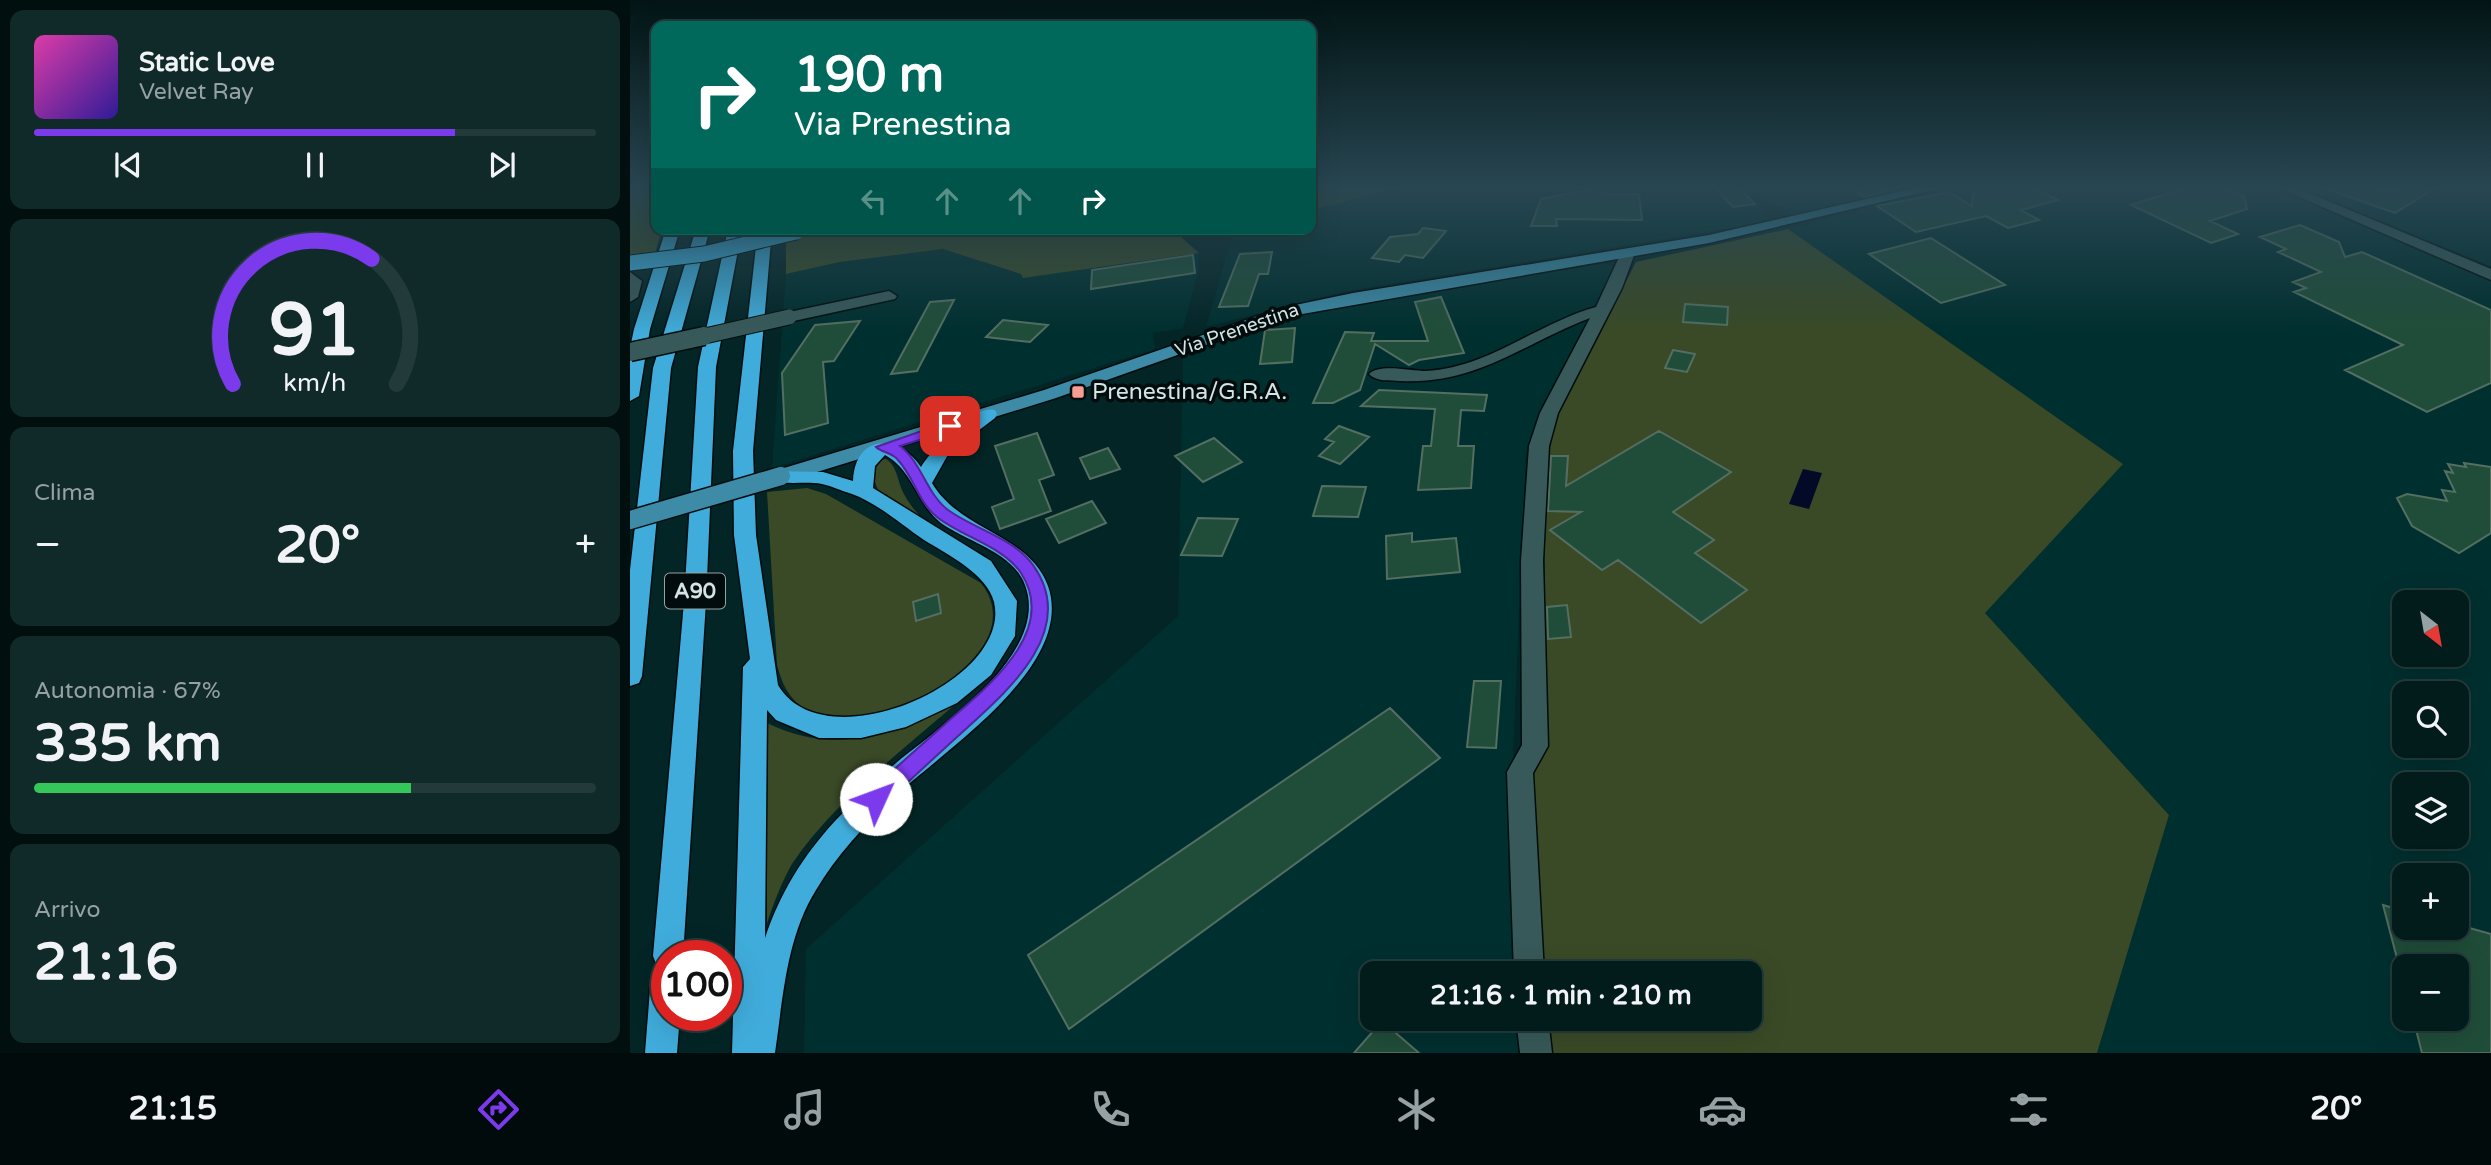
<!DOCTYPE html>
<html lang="it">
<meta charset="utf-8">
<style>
body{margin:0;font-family:"Varela Round",sans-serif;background:#102929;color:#f1f3f6;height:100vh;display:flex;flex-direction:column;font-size:26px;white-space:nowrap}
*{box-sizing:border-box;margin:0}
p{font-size:23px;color:#96a1a3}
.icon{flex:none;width:38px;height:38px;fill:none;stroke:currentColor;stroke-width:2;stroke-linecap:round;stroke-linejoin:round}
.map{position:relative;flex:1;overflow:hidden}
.drawer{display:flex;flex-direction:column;gap:10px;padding:10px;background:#010f0f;width:630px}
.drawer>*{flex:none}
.top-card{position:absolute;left:21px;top:21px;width:665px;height:214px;border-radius:14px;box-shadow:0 7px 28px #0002,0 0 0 2px #233a3b;background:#00695c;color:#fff;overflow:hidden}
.needle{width:46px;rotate:149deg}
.buttons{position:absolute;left:1762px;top:590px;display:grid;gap:14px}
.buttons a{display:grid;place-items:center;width:77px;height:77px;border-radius:14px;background:#021c1c;box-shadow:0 7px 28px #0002,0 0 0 2px #233a3b;font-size:35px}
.speed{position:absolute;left:21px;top:940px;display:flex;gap:14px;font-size:35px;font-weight:700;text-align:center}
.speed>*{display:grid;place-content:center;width:91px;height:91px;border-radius:50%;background:#021c1c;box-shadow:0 7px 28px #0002,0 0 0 2px #233a3b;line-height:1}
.speed .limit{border:10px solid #d22;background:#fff;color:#111}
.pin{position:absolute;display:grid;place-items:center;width:60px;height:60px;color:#fff;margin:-30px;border-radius:14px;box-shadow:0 4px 10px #0006}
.me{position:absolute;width:77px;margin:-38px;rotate:47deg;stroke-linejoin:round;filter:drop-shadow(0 0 5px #0008)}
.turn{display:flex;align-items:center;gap:24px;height:147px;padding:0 28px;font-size:32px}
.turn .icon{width:91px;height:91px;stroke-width:2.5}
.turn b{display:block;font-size:49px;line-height:60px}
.lanes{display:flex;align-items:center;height:66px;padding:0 28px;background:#0003;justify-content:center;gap:35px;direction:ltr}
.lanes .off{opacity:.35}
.big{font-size:52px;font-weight:700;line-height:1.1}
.drawer .tile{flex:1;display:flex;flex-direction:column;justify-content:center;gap:10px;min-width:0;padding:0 24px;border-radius:14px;background:#102929}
.drawer .dial{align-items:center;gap:0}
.dial svg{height:182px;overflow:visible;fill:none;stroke:#233a3b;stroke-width:7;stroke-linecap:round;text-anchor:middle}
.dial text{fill:#f1f3f6;stroke:none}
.song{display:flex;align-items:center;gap:21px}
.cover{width:84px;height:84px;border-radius:10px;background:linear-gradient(135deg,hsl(320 70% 55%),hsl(250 70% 35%))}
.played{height:7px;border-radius:4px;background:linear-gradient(90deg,#7c3aed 75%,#233a3b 75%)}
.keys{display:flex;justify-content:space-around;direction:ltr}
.heat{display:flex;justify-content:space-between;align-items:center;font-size:38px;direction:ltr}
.charge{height:10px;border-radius:5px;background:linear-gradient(90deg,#34c759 67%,#233a3b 0)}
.trip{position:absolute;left:730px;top:961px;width:402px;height:70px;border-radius:14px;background:#021c1c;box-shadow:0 7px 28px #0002,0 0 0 2px #233a3b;font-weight:700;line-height:70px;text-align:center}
.menu{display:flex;height:112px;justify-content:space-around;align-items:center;background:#010b0b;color:#96a1a3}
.menu .icon{width:49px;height:49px}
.menu .active{color:#7c3aed}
.menu b{font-size:32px;color:#f1f3f6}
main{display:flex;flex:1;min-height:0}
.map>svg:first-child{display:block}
.built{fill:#002f2f;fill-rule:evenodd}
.green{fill:#3a4a26;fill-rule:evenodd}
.water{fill:#030a27}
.building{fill:#204d39;stroke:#546e61;stroke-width:2}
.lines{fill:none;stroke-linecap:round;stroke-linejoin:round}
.minor-casing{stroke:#000d0e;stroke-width:3}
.major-casing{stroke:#000d0e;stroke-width:3}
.highway-casing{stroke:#000d0e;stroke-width:3}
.minor{fill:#385959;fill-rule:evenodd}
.major{fill:#3d8ba7;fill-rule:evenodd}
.highway{fill:#40acdb;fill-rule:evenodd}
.minor-bridge-far1-casing{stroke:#000d0e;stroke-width:17;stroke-linecap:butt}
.minor-bridge-casing{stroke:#000d0e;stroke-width:21;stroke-linecap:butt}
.major-bridge-casing{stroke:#000d0e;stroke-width:21;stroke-linecap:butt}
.highway-bridge-casing{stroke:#000d0e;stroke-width:17;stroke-linecap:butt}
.minor-bridge-far1{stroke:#385959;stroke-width:15}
.minor-bridge{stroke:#385959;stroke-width:18}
.major-bridge{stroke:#3d8ba7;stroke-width:18}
.highway-bridge{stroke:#40acdb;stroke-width:15}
.route{fill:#7c3aed;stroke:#51269a;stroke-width:2}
.poi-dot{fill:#f59c93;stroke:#020c0c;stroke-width:2.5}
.labels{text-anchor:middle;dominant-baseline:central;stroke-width:7;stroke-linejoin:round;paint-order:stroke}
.far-street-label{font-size:19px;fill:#d2e4e4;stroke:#020c0c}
.shield{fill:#020c0c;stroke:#94a3a3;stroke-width:2}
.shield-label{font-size:21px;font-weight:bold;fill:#d2e4e4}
.poi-label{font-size:23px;fill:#d2e4e4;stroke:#020c0c;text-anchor:start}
</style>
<main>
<section class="drawer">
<div class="tile">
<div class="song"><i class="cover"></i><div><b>Static Love</b><p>Velvet Ray</p></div></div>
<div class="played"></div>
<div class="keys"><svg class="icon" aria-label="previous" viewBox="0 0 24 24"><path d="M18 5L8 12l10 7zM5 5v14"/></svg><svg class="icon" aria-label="pause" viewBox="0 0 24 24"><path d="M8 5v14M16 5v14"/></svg><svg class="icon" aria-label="next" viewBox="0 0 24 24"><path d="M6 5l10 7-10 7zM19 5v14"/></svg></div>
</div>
<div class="tile dial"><svg viewBox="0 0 100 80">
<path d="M14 69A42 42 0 1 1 86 69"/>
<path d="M14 69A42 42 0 0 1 75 14" stroke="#7c3aed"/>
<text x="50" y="56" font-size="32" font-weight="700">91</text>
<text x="50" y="72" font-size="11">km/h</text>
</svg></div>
<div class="tile"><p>Clima</p>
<div class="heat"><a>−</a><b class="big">20°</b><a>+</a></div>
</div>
<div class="tile"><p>Autonomia · 67%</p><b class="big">335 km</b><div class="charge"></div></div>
<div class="tile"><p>Arrivo</p><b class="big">21:16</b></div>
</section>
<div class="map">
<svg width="1861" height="1053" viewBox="0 0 1861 1053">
<rect width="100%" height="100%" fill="#032526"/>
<path class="built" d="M777 186H946L914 193V198L973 186H1105L1143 221 711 292 576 327 604 229H681V210Z
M1118 186H1293L1159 217 1151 206 1135 202Z
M1346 186H1636L1861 281V1053H1467L1539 815 1355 613 1158 229ZM1774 602H1827V654H1774ZM1774 693H1827V746H1774ZM1774 784H1827V836H1774ZM1774 875H1827V928H1774ZM1774 966H1827V1018H1774Z
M1665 186H1861V266Z
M313 249 391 274 393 278 569 253 568 273 553 328 523 333 525 349 142 468 156 274 210 262Z
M972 264 981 265 984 269 983 275 911 408 896 453 878 875 885 973H742V1018L888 1019 890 1053H174L176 949 548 616 553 357 626 328 699 309Z"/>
<path class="green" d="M0 186H26V229H32L24 257 0 259Z
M687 186H777L681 210V197Z
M193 229H554L550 236 569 253 393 278 391 274 313 249 210 262 156 274V242Z
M1158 229 1493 464 1355 613 1539 815 1467 1053H908L902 1019 1120 1018V973H900L897 764 915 661 914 449 920 429 1006 262Z
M256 459C268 467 267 481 274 494 281 507 289 516 300 525L249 493 241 471 249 460Z
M177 488 196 494 351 583C410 658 234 745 175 709 158 698 152 683 147 665L137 492ZM307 594 311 613 286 621 283 602Z
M350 682C291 737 206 797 162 864 151 883 144 903 137 923L135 722C214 762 283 728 350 682Z"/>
<path class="water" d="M1173 469 1192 473 1179 509 1159 504Z"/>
<path class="building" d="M974 186 975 194H1009L1012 220 926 219 927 226H901L911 199Z
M1083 186H1107L1125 204 1103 207Z
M1218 186H1262L1267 189 1234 197Z
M1343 186H1401L1428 200 1391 210 1409 220 1378 228 1356 216 1286 232 1247 206 1319 192 1342 206Z
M1561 186H1589L1614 196 1617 209 1580 221 1608 234 1581 243 1501 205Z
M1697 186 1759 189 1809 186 1765 213 1696 189Z
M1670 225 1709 242 1715 257 1732 252 1861 310V383L1797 412 1715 370 1773 345 1664 292 1676 288 1663 282 1691 272 1648 252 1656 249 1630 237Z
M793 228 816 231 793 258 775 255 769 262 742 258 760 237 788 234Z
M1301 238 1375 285 1311 303 1239 254Z
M642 252 638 274H629L618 306 589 307 610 254Z
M563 255 565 273 461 289 462 270Z
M811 297 834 353 789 360 779 365 745 344 730 390 703 403H683L715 332 744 333 741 341H798L785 302Z
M324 300 287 371 261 374 300 302Z
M1055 304 1098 307 1097 325 1053 322Z
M373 320 418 325 400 342 356 337Z
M230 321 204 361 193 362 198 423 155 435 152 373 185 325Z
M665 328 662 362 630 364 635 330Z
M1043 350 1065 354 1057 372 1035 368Z
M749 390 857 395 854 411 831 410 828 446H844L841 488 788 490 793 446H801L805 409 731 406Z
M709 426 739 437 710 464 689 456 704 442 695 439Z
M1029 431 1101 472 1043 512 1084 540 1065 553 1117 590 1071 623 988 560 972 570 920 530 951 512 918 511 921 456H938L936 486Z
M407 433 424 475 409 480 421 511 370 529 362 507 384 499 365 446Z
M584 438 612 462 573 482 545 456Z
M478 448 490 469 460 479 450 458Z
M1834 463 1861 467V533L1829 553 1782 526 1767 498 1777 494 1817 501 1812 490 1825 492 1815 471 1823 473 1818 464 1836 467Z
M692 486 736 487 728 517 683 516Z
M462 501 476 523 429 543 416 519Z
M568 518 608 519 592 556 551 555Z
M782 533V542L826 538 830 572 757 579 756 536Z
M308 594 311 613 286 621 283 602Z
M937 605 941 637 918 639 917 607Z
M844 681H871L866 748 837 747Z
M760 708 810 758 439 1029 398 955Z
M1753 905 1774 911V928L1836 927 1861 934V1053H1792L1783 1018H1827V966H1769Z
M752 1021 789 1053H724Z"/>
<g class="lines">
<g class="minor-casing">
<path id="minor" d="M1644 186H1662L1861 269V280Z
M998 249 1005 253 992 288 928 413 919 446 913 561 918 746 903 773 914 973H884L877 772 892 745 891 561 899 446 910 413 960 318C892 344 847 385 770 381 760 380 746 382 739 374 749 363 782 371 796 371 858 368 908 323 966 307L991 253Z
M0 272 12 281 8 297 0 302Z
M259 291 267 296 265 299 159 322 151 317 159 312Z
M886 1018H918L922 1053H890Z"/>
</g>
<g class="major-casing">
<path id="major" d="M1293 186H1319L1079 243 655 317 426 398 158 481 151 482 141 476 144 471 414 390 651 308 723 293 1079 235Z"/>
</g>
<g class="highway-casing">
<path id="highway" d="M36 229H50L20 329 9 396 0 401V348L4 329Z
M66 229H80L41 368 12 676 9 683 0 686V570L23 368Z
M98 229H112L86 367 76 602 53 956H37V1015H50L47 1053H15L21 977 27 966 23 956 54 602 68 367Z
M128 229H142L123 451 126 535 148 685C194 764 383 681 364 602 357 574 317 554 294 540 272 525 247 503 222 494 212 491 202 486 192 484 176 481 160 485 144 481L141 476 144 471 193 472 223 481C225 434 268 433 291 467 302 449 342 404 365 410L367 414 365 418 319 453 302 483C330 531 399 534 418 586 446 666 313 751 264 797 235 825 206 856 186 890 156 938 153 999 145 1053H102L113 667 120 659 104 535 103 451ZM255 455C283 470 287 504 311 523 337 542 383 552 395 585 421 653 311 726 266 763 245 781 224 801 205 821 173 856 150 893 135 938L137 710 146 720 189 738H231L276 727 327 703 361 675 385 636 387 601 361 561 243 488 245 466Z"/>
</g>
<use href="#minor" class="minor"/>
<use href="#major" class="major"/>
<use href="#highway" class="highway"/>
<g class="minor-bridge-far1-casing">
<path id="minor-bridge-far1" d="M66 338 159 317"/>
</g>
<g class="minor-bridge-casing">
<path id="minor-bridge" d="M0 352 74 336"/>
</g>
<g class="major-bridge-casing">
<path id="major-bridge" d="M0 520 151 476"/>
</g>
<g class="highway-bridge-casing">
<path id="highway-bridge" d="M0 263 74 254 166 232"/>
</g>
<use href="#minor-bridge-far1" class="minor-bridge-far1"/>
<use href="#minor-bridge" class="minor-bridge"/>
<use href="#major-bridge" class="major-bridge"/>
<use href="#highway-bridge" class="highway-bridge"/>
</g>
<linearGradient id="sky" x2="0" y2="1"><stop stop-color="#021415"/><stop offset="0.56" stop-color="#284652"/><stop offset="1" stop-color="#284652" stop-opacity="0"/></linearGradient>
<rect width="1861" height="334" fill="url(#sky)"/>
<path class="route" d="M320 421 327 426 325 429 270 446C292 463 296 493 318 510 344 529 384 538 403 565 451 632 373 695 328 736 303 759 278 782 253 805L246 808 238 805 235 799 238 792C264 770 289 747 314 725 353 690 430 633 391 573 373 546 332 537 307 517 288 502 284 477 268 460 262 452 252 453 246 447Z"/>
<rect class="poi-dot" x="441" y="385" width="14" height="14" rx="3.5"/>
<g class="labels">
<g class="far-street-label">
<text transform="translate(607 330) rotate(-19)">Via Prenestina</text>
</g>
<rect class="shield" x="35" y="573.5" width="60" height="35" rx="5"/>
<g class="shield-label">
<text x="65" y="591">A90</text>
</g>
<g class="poi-label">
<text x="462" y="392">Prenestina/G.R.A.</text>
</g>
</g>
</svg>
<div class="buttons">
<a><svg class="needle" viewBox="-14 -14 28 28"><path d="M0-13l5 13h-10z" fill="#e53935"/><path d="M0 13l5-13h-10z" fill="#96a1a3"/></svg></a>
<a><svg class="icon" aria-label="search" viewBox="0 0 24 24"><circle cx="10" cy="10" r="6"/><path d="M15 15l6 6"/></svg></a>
<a><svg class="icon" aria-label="layers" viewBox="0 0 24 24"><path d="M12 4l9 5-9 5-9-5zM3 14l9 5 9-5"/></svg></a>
<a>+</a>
<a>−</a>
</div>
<div class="speed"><div class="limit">100</div></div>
<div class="pin" style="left:320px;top:426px;background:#d93025"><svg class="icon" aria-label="arrive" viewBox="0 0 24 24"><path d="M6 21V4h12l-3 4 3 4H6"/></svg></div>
<svg class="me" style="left:246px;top:799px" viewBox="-20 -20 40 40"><circle r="19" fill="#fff"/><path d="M0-13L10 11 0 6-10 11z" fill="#7c3aed"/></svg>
<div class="trip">21:16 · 1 min · 210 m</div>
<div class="top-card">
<div class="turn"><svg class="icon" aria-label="right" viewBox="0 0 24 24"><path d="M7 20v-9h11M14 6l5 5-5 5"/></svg><div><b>190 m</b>Via Prenestina</div></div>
<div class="lanes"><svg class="icon off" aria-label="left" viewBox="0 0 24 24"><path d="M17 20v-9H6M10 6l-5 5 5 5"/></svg><svg class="icon off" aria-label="ahead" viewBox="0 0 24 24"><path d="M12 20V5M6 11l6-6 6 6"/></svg><svg class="icon off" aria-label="ahead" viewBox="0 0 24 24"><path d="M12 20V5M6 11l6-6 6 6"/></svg><svg class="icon" aria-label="right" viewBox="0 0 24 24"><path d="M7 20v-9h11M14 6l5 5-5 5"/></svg></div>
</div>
</div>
</main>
<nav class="menu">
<b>21:15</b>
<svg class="icon active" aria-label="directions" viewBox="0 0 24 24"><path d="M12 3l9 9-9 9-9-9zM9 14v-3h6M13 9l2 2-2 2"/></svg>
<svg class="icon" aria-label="music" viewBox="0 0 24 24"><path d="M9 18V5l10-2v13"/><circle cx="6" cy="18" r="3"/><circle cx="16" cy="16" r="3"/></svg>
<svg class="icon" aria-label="phone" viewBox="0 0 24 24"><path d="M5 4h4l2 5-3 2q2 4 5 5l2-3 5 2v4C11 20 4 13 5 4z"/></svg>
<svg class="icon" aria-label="climate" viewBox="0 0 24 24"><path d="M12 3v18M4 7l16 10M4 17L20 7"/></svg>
<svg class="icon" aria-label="car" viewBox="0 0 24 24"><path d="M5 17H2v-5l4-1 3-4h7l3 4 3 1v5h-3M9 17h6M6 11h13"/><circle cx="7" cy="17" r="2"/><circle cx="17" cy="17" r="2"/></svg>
<svg class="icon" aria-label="filters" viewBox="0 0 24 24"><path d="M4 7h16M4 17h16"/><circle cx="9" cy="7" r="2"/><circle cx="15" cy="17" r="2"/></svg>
<b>20°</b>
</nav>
